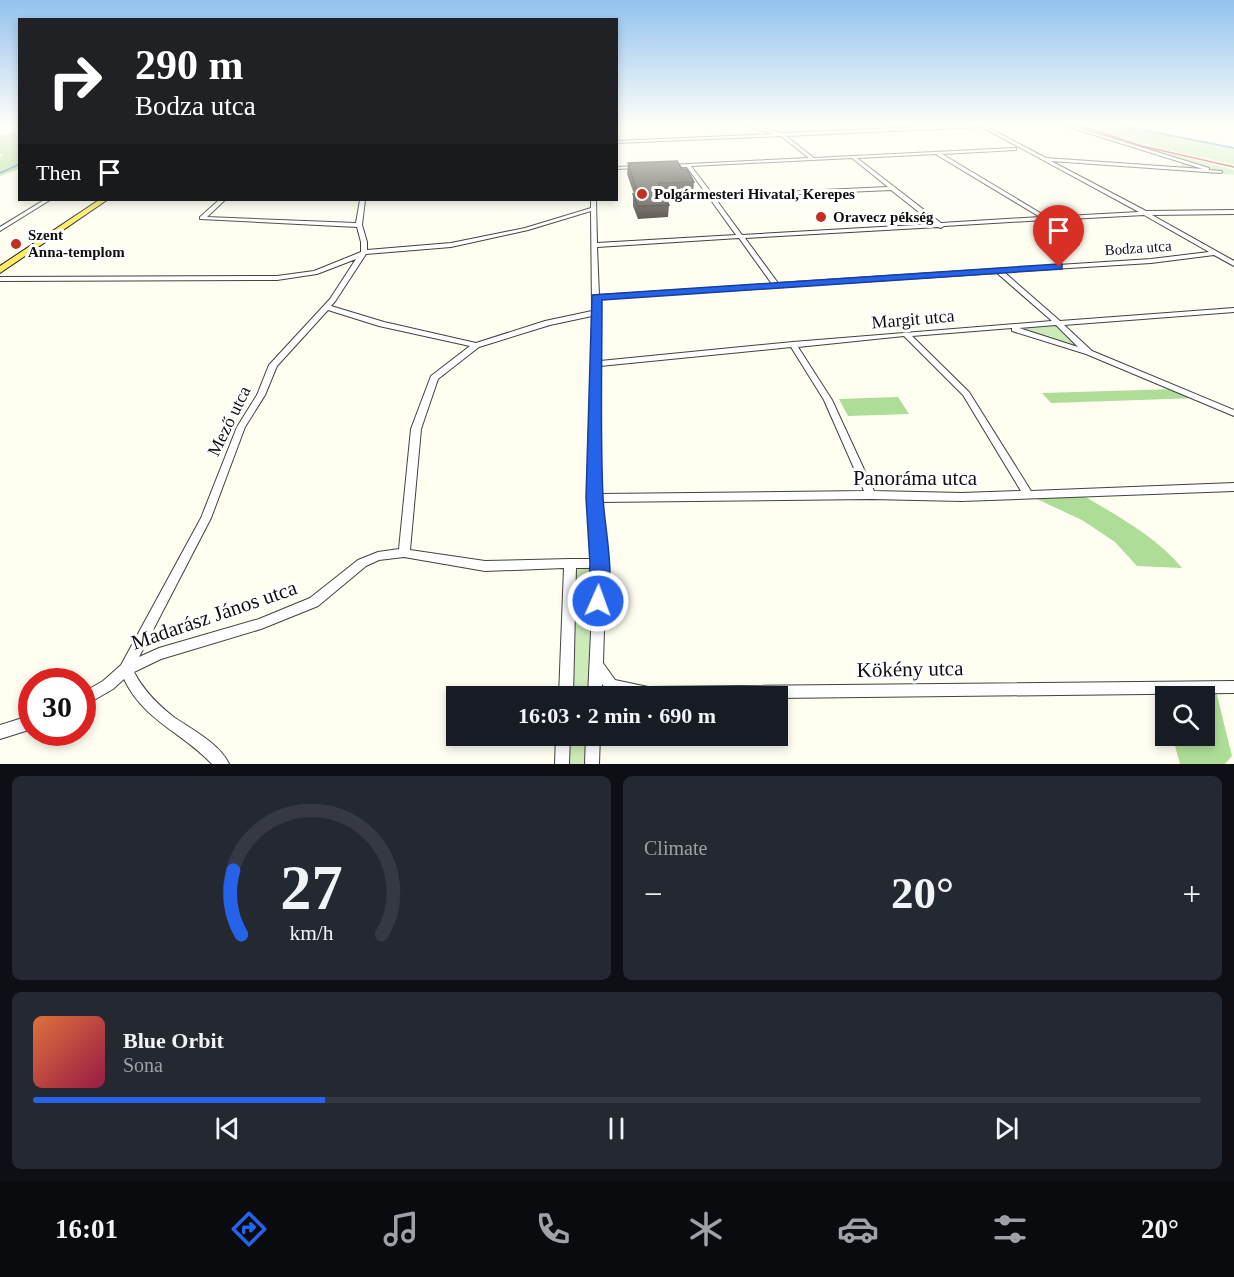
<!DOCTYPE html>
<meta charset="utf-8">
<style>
body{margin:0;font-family:"Times New Roman",serif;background:#242831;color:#f1f3f6;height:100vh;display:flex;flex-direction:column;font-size:22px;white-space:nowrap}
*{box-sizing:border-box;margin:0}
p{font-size:20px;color:#9ea1a6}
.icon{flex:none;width:33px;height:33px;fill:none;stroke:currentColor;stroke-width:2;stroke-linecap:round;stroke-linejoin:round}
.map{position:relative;height:764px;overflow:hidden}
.drawer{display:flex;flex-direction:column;gap:12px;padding:12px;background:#0d0f14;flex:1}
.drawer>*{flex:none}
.banner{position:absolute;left:18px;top:18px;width:600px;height:183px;border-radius:0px;box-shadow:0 3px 9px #0003;background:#202124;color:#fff;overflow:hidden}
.buttons{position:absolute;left:1155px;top:686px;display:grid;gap:12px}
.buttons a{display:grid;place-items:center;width:60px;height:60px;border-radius:0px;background:#171b24;box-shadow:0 3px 9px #0003;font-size:30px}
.speed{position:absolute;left:18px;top:668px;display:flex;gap:12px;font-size:30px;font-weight:700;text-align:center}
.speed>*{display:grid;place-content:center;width:78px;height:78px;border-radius:50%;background:#171b24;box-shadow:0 3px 9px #0003;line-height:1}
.speed .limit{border:9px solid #d22;background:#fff;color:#111}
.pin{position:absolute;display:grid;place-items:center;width:51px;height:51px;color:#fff;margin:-62px -26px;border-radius:50% 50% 50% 0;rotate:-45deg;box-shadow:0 0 6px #0007}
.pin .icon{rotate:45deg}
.me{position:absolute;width:66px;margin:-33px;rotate:2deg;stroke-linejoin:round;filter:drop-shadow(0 0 4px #0008)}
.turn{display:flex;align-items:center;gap:21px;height:126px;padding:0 18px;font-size:27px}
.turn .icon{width:78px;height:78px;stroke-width:2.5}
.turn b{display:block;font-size:42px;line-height:51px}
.then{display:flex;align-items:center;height:57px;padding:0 18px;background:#0003;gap:12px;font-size:22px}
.big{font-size:45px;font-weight:800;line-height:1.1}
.drawer .widget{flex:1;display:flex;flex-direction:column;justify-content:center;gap:9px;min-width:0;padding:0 21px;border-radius:9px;background:#242831}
.drawer .dial{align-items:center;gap:0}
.dial svg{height:156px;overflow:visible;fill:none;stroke:#363941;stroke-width:7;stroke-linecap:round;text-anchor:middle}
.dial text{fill:#f1f3f6;stroke:none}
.song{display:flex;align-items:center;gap:18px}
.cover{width:72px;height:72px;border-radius:9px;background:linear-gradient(135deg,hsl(20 70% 55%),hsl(340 70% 35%))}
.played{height:6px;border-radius:3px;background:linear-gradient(90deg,#2563eb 25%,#363941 25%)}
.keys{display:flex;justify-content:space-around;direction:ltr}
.heat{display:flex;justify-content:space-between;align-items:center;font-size:33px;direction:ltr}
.drawer .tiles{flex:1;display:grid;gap:12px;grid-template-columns:1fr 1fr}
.widget:last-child{grid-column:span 2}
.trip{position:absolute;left:446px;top:686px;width:342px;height:60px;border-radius:0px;background:#171b24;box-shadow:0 3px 9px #0003;font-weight:800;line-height:60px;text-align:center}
.tab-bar{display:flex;height:96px;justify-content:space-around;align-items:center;background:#090b0e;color:#9ea1a6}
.tab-bar .icon{width:42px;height:42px}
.tab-bar .active{color:#2563eb}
.tab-bar b{font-size:27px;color:#f1f3f6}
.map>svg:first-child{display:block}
.green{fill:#ccebb9}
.forest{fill:#aedd98}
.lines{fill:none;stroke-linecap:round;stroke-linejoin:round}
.stream{stroke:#3880d2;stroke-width:1.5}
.street-casing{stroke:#424242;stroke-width:2}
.primary-casing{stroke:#202020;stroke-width:2}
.street{fill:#fff;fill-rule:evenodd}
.primary{fill:#fdec64;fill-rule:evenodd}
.tram{stroke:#c52f21;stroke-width:1.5}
.wall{fill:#4c4740}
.building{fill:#58524b;stroke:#3e3934;stroke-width:1.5}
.route{fill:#2563eb;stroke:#184099;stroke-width:1.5}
.poi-dot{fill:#c52f21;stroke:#fff;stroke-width:2}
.labels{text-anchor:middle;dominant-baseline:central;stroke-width:6;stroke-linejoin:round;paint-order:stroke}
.far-poi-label{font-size:15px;font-weight:bold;fill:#0f0f0f;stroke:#fff;text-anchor:start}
.far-street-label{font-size:15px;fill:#0f0f0f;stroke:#fff}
.street-label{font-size:18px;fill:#0f0f0f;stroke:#fff}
.near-street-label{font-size:21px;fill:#0f0f0f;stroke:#fff}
</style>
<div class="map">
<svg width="1234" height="764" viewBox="0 0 1234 764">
<rect width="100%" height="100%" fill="#fffef1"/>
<path class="green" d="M1090 132 1234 170V175L1178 171 1182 162 1096 136H1100Z
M1125 133 1152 140 1178 137 1199 143 1234 147V164L1161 149 1120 138Z
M1058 323 1089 353 1011 327Z
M570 563 600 564 595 696H566Z
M563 735H593L592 764H562Z"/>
<path class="forest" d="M1082 125H1124L1219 144 1208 145 1178 137 1152 140 1125 133 1120 138Z
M19 133V169L0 176V157L3 155 0 154V135Z
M1176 389 1198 398 1051 403 1042 393Z
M898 397 909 414 848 416 839 399Z
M1079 493C1115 515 1155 535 1182 568L1137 566 1115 542 1082 520 1028 495Z
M1215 687 1232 756 1225 764H1180L1172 735H1204V696H1166L1165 711 1159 688Z"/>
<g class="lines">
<path class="stream" d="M1117 125 1234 148
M0 173 20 164"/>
<g class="street-casing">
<path id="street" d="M744 125H752L781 133 964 125H1000L987 127 1046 158 1203 169 1062 125H1069L1209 168V170L1222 171V172L1220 173 1051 161 1146 211 1234 210V214L1152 215 1234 261V266L1214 255 1151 263 1004 272 1060 321 1234 308V312L1064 325 1092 351 1234 410V416L1086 354 1012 331V328L912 336 969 392 1031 491 1234 483V491L962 501 871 499 600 502 606 564 603 663 615 680 648 687 1234 681V693L777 698V696H633L606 689 602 684V696H588L594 568H576L573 696H559L564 568 485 571 404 557 379 560 366 566 318 606 261 629 161 659 134 672C144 691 158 705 175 718 192 729 221 745 229 764H212C182 732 144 721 124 679L113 689 82 707V693L103 681 121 665 201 518 237 427 257 395 269 365 330 299 356 259 317 274 277 280 0 281V277L277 276 314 271 361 252V242L357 227 200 219V217L219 200H225L207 217 356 223 360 200H365L362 225 367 242V250L451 243 525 228 591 208V200H596L597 243 736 235 687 167H671L669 166V165L809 158 781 136 616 143V141L773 134ZM982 127 1139 212 1047 217 942 154 1016 150V148H1014L814 158 786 136ZM937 154V155L1040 217 941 223 857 158ZM852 158 888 187 713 195 691 166ZM891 190 934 224 742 235 715 198ZM591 211 592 311 545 321 476 343 384 322 331 306 336 300 366 254 451 247 528 230ZM1144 215 1209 252 1151 259 778 283 745 238 938 227 941 228 944 226 1045 220 1048 222 1051 220ZM739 238 772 284 599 295 597 247ZM997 273 1052 321 793 342 600 361 599 299ZM328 310 379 326 470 346 431 376 411 429 399 549 378 552 358 560 310 598 259 619 159 648 139 657 211 518 245 427 265 395 277 366ZM592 316 590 498 594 559H570L485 561 410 550 421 429 438 379 479 347 550 325ZM1056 325 1078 347 1019 328ZM904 336 963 395 1021 491 962 493 874 491 832 400 798 347ZM791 347 824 400 864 491 600 494V366Z
M639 166V168H637L616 169V167Z
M44 200H50L0 231V227Z
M32 715V729L0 739V725Z
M556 735H570L569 764H555Z
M586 735H600L599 764H585Z"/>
</g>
<g class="primary-casing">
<path id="primary" d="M99 200H107L0 273V266Z"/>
</g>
<use href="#street" class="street"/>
<use href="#primary" class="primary"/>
<path class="tram" d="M1077 125 1142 146 1234 167"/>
</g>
<path class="wall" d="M628 163 682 169 694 182 693 193 664 195 669 205 668 217 638 219 633 206V194H634L627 174Z"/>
<path class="building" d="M677 161 682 169H687L694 182 658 183 669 205 638 206 633 194H638L628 163Z"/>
<linearGradient id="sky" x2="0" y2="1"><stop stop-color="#93c2ee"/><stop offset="0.54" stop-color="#fffff9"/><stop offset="1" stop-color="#fffff9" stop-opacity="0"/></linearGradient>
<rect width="1234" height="232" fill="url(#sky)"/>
<path class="route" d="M1059 264H1062V269L602 300C602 366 600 432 603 497 604 525 617 583 605 607L598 609 591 607 588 601 590 564 586 498 592 295Z"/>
<g class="poi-dot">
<circle cx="642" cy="194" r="6"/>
<circle cx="821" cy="217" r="6"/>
<circle cx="16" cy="244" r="6"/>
</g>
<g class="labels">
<g class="far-poi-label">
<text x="654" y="194">Polgármesteri Hivatal, Kerepes</text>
<text x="833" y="217">Oravecz pékség</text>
<text x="28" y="235">Szent<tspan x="28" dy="17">Anna-templom</tspan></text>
</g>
<g class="far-street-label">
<text transform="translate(1138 248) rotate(-4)">Bodza utca</text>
</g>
<g class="street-label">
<text transform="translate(913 319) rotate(-5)">Margit utca</text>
<text transform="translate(229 421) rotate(-64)">Mező utca</text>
</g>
<g class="near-street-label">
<text x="915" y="478">Panoráma utca</text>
<text transform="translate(214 615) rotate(-19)">Madarász János utca</text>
<text transform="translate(910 669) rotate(-1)">Kökény utca</text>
</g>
</g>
</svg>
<div class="buttons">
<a><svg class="icon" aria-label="search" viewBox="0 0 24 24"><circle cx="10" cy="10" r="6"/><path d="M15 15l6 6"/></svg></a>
</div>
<div class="speed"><div class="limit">30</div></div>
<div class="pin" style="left:1059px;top:267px;background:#d93025"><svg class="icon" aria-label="arrive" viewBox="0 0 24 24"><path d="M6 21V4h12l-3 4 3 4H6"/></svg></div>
<svg class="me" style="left:598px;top:601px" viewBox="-20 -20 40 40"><circle r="17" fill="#2563eb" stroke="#fff" stroke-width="3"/><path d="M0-11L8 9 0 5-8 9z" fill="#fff"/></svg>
<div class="trip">16:03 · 2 min · 690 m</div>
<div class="banner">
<div class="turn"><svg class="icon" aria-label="right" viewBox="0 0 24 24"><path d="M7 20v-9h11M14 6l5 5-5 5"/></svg><div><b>290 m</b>Bodza utca</div></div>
<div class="then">Then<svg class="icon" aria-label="arrive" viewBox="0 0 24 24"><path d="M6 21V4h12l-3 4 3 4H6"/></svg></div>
</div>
</div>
<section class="drawer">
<div class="tiles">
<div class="widget dial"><svg viewBox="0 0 100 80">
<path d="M14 69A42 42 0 1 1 86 69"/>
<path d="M14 69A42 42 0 0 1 10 36" stroke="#2563eb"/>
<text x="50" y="56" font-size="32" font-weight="700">27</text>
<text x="50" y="72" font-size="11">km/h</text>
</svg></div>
<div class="widget"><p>Climate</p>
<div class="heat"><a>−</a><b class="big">20°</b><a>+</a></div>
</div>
<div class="widget">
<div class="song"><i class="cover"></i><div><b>Blue Orbit</b><p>Sona</p></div></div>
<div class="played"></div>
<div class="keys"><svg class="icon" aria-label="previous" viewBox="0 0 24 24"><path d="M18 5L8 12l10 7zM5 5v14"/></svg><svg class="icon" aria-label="pause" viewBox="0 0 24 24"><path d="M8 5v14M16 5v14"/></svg><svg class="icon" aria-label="next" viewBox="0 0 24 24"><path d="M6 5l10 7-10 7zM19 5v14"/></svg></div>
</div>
</div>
</section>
<nav class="tab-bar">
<b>16:01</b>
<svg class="icon active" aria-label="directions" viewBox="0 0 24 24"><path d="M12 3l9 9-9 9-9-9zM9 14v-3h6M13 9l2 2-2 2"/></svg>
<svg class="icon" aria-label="music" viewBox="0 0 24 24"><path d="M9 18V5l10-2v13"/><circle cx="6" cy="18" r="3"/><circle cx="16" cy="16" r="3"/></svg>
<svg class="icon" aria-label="phone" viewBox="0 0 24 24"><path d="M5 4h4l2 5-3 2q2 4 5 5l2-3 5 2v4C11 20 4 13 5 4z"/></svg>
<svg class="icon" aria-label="climate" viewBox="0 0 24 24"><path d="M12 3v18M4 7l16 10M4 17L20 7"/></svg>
<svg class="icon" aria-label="car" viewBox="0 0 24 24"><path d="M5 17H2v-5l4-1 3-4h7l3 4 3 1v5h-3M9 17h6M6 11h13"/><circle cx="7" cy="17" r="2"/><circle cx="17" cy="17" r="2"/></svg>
<svg class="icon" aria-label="filters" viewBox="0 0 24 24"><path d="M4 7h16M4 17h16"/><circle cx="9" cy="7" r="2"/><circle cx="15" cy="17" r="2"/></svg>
<b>20°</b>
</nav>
